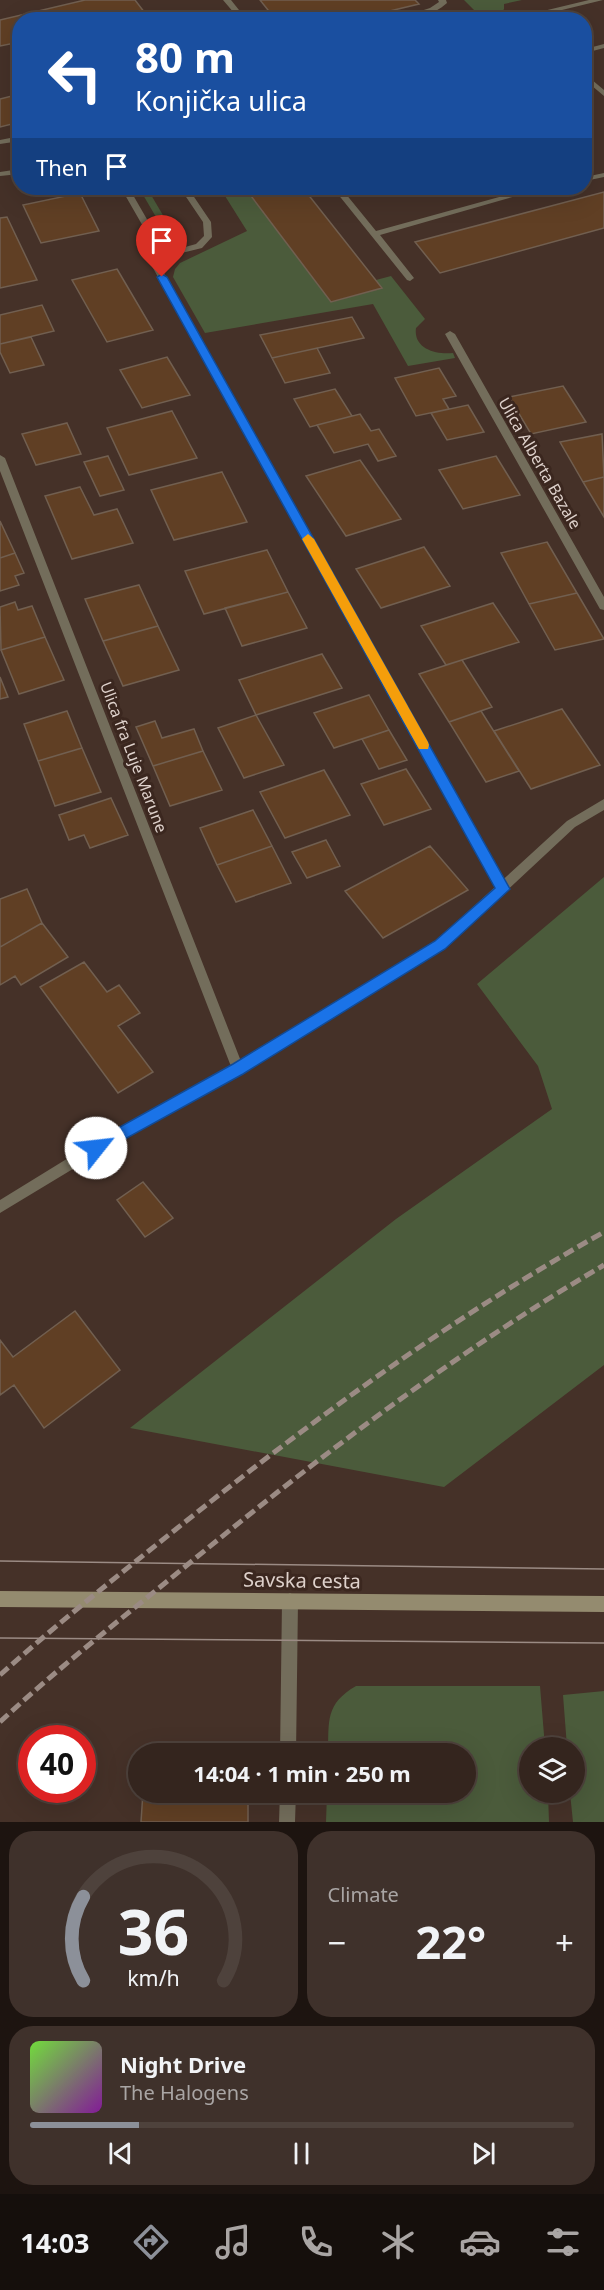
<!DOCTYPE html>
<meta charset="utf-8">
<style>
body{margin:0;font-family:"Noto Sans",sans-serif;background:#3f312b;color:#f1f3f6;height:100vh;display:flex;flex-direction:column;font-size:22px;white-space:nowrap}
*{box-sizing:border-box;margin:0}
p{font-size:20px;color:#a9a5a4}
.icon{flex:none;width:33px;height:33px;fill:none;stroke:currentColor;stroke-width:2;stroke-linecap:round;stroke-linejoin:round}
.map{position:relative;height:1822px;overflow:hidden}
.sheet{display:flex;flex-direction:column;gap:9px;padding:9px;background:#1d1410;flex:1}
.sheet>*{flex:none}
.banner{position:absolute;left:12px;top:12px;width:580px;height:183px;border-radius:24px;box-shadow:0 6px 24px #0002,0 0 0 2px #4e423c;background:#1a4fa0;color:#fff;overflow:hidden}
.buttons{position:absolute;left:519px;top:1737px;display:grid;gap:12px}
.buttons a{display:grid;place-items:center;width:66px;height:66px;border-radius:50%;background:#34251e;box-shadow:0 6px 24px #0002,0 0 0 2px #4e423c;font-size:30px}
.speed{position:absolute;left:18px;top:1725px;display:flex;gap:12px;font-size:30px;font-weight:700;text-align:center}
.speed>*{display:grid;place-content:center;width:78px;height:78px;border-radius:50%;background:#34251e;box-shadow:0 6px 24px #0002,0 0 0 2px #4e423c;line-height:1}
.speed .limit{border:9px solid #d22;background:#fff;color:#111}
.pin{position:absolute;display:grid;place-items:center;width:51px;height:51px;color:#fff;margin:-62px -26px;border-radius:50% 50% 50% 0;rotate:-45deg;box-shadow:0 0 6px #0007}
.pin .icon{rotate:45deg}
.me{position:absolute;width:66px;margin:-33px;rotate:61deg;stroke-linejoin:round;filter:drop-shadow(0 0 4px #0008)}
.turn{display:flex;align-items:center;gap:21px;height:126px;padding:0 24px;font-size:27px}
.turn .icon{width:78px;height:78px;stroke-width:2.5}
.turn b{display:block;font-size:42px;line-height:51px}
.then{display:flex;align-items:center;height:57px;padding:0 24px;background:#0003;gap:12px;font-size:22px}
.big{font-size:45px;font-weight:700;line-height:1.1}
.sheet .tile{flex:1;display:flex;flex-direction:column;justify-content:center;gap:9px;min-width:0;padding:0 21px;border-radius:24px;background:#3f312b}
.sheet .dial{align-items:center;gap:0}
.dial svg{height:156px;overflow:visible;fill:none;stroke:#4e423c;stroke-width:7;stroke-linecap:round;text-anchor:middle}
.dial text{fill:#f1f3f6;stroke:none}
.song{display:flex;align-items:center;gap:18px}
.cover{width:72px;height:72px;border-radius:9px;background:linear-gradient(135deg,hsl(100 70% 55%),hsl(290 70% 35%))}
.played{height:6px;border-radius:3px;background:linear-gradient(90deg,#8c9099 20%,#4e423c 20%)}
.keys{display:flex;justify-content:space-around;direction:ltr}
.heat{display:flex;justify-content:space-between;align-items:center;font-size:33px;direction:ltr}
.sheet .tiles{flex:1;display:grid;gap:9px;grid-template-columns:1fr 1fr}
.tile:last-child{grid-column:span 2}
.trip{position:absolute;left:128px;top:1743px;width:348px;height:60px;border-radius:30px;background:#34251e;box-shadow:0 6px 24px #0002,0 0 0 2px #4e423c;font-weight:700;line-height:60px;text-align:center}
.menu{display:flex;height:96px;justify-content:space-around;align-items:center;background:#150f0c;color:#a9a5a4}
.menu .icon{width:42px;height:42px}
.menu .selected{color:#8c9099}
.menu b{font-size:27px;color:#f1f3f6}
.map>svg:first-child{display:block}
.green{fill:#4b5b3b}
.building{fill:#603f24;stroke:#715f50;stroke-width:1.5}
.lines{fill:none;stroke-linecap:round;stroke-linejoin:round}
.service{fill:#736d5b;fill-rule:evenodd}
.minor{fill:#736d5b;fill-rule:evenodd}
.tertiary{fill:#736d5b;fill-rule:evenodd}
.secondary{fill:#948b6f;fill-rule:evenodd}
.tram{stroke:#9b8b84;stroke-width:1.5}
.rail{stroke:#9b8b84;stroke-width:5;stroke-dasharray:11 5;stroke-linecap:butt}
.route{fill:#1a73e8;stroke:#114b97;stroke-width:1.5}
.slow{fill:#f59e0b}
.labels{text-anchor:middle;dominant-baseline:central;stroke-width:6;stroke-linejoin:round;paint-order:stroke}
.street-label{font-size:16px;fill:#ded1cb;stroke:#3b271f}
.near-street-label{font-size:20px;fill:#ded1cb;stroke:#3b271f}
</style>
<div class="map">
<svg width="604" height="1822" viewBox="0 0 604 1822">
<rect width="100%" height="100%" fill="#453128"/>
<path class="green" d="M464 0H522L504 4V9L500 15 484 20Z
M139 188H147L181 246H173Z
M220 188H245L331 302 381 288 376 280 391 276 425 319 416 328C413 349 437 355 453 353L455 358 408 366 373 304 205 333 173 277 175 269 180 263 247 231Z
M604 877V1365L444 1487 130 1428 396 1219 552 1109 538 1066 477 984Z
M356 1686H540L545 1747 530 1748V1792L548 1793 549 1822H326L327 1793 465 1792V1754L328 1753C329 1721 325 1704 356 1686Z
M604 1691V1822H573L570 1793 574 1792V1748L567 1747 563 1695Z"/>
<path class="building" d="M85 0H135L145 13 116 20H20V42L0 46V20Z
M260 0H415L419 4 352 20H276Z
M20 94V122L0 127V99Z
M245 188H303L382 288 331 302Z
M604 192V228L440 273 415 242Z
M80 193 99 231 41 243 23 205Z
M7 217 37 280 0 288V218Z
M117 269 153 330 107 342 72 280Z
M42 305 54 331 0 344V315Z
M352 317 364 338 272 358 260 335Z
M31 337 44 365 10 373 0 352V344Z
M317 348 330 373 285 383 272 358Z
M167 357 190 395 142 408 120 370Z
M439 368 456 396 443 399 449 409 416 416 395 378Z
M563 386 586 422 531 434 509 397Z
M335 389 352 416 310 427 294 399Z
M468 405 484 432 447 440 431 413Z
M172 411 197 458 129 475 107 428Z
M360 414 371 431 379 429 396 456 378 461 368 444 334 453 317 425Z
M67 423 81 454 36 465 22 434Z
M602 434 604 477 583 482 560 442Z
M108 456 124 490 100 496 84 462Z
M496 456 520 495 463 509 439 470Z
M360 460 401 519 346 536 306 476Z
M222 472 247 522 174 540 151 490Z
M604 477V517L583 482Z
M80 487 94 515 117 509 133 543 72 559 45 496Z
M0 521 15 553 0 558Z
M547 542 577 593 529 604 501 553Z
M424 547 450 586 381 608 356 569Z
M267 550 288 592 204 614 185 571Z
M15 553 24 573 15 576 19 585 0 591V558Z
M139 585 158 626 103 641 85 599Z
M288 592 307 628 242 646 225 608Z
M577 593 604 639 555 650 529 604Z
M15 602 18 610 32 606 45 637 1 650 0 607Z
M493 603 519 642 446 665 421 626Z
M158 626 179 670 123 686 103 641Z
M45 637 64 680 19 694 1 650Z
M322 654 342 688 256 715 239 680Z
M462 660 492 707 449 722 419 674Z
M0 677 8 697 0 699Z
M369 695 389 730 334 748 314 713Z
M562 709 600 765 531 789 494 731Z
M67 711 82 748 38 761 24 724Z
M481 711 519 771 486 782 449 722Z
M256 715 284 765 244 778 218 728Z
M155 721 162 738 194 729 203 751 153 766 136 727Z
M389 730 407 760 379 769 362 739Z
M82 748 101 792 55 806 38 761Z
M203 751 222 790 170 806 153 766Z
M406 769 431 809 384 825 361 784Z
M324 770 350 815 285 838 260 792Z
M111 798 128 835 90 848 84 835 69 840 59 815Z
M253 810 272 846 217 865 200 828Z
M326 840 340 866 307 878 292 852Z
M272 846 291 883 236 902 217 865Z
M430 846 468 890 383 938 345 891Z
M27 889 42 923 0 947V899Z
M42 923 68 957 21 985 15 976 0 985V947Z
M84 962 107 992 119 985 140 1013 118 1026 153 1072 118 1093 40 987Z
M143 1182 173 1218 145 1237 117 1200Z
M75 1311 120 1370 44 1428 14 1385 0 1395V1340L13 1357Z
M143 1792H248V1822H141Z"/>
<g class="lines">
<path class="service" d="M223 0H231L247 20H240Z
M438 0H446L447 3C433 16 411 20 393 20L430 8 439 2Z
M604 44V48L585 53V49Z
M180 188H188L211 222 212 237 202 248 149 261V257L196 244 204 236 203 222Z
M333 188H341L376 231 532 188 540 189 380 235 414 278 410 281 407 280Z"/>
<path class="minor" d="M589 0H603L521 20H506Z
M585 74 604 90V96L585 80Z
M20 136V141L0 144V140Z
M20 169V174L0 176V172Z
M604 173V177L585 181V177Z
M121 188H129L156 235V259L507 886 509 889 507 892H499L148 259V235Z
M530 188H547C543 192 534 192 530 188Z
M450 331 455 334 604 597V610L600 609 445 334Z
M0 455 5 458 244 1069 243 1073 238 1075 233 1073 232 1069 0 471Z
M290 1593 295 1596 298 1601 296 1754H280L282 1601 285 1596Z
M280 1792H296L295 1822H279Z"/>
<path class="tertiary" d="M604 799V810L575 827 444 949 243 1073 101 1152 0 1213V1200L91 1144 233 1065 436 941 567 821Z"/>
<path class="secondary" d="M0 1591 604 1596V1612L0 1607Z"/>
<path class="tram" d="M0 1561 604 1569
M0 1638 604 1643"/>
<path class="rail" d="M0 1675C57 1624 116 1577 175 1530 312 1420 451 1318 604 1232
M0 1722C58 1668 120 1620 181 1570 316 1459 453 1354 604 1265"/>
</g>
<path class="route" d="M162 274 167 277 510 889 445 949 243 1074 96 1155 91 1153 88 1148 91 1143 233 1064 435 941 495 888 157 277Z"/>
<path class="slow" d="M308 534 314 539 428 742 429 745 428 749H419L302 539Z"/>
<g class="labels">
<g class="street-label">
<text transform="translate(540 463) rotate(60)">Ulica Alberta Bazale</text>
<text transform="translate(134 757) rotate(69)">Ulica fra Luje Marune</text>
</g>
<g class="near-street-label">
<text transform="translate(302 1580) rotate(1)">Savska cesta</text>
</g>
</g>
</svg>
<div class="buttons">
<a><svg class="icon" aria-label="layers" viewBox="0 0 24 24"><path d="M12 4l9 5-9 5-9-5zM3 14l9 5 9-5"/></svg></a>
</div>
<div class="speed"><div class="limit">40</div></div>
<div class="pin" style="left:162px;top:277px;background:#d93025"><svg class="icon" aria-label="arrive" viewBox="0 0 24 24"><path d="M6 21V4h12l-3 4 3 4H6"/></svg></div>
<svg class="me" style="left:96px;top:1148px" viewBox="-20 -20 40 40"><circle r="19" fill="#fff"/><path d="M0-13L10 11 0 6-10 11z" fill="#1a73e8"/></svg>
<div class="trip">14:04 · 1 min · 250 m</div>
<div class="banner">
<div class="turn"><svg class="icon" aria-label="left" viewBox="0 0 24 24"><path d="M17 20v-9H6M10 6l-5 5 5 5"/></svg><div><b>80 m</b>Konjička ulica</div></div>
<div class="then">Then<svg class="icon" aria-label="arrive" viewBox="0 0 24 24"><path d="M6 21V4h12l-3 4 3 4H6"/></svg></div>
</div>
</div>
<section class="sheet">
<div class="tiles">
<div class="tile dial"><svg viewBox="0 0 100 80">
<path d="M14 69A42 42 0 1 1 86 69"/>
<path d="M14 69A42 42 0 0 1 14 26" stroke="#8c9099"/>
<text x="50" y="56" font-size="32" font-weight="700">36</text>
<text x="50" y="72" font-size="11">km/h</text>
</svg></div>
<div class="tile"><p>Climate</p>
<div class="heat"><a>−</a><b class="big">22°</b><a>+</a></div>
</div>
<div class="tile">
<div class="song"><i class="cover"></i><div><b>Night Drive</b><p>The Halogens</p></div></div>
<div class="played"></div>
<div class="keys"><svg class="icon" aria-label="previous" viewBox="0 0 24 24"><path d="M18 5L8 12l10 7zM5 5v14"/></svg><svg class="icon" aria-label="pause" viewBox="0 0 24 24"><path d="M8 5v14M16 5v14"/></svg><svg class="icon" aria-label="next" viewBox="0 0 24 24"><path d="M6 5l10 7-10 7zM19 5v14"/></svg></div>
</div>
</div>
</section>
<nav class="menu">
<b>14:03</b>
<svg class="icon selected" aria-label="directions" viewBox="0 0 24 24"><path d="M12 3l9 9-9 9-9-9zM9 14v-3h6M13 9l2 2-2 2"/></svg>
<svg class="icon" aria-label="music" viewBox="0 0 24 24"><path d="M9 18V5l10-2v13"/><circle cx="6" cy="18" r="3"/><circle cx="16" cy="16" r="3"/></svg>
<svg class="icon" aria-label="phone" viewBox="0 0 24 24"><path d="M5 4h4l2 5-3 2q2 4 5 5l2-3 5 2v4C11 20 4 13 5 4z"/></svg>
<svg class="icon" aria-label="climate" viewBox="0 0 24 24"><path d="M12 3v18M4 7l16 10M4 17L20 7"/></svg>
<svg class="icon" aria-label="car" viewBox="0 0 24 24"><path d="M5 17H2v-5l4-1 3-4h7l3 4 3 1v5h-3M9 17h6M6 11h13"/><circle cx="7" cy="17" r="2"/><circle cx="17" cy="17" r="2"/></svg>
<svg class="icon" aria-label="filters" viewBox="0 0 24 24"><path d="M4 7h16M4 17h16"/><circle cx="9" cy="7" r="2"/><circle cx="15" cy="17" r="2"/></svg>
</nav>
